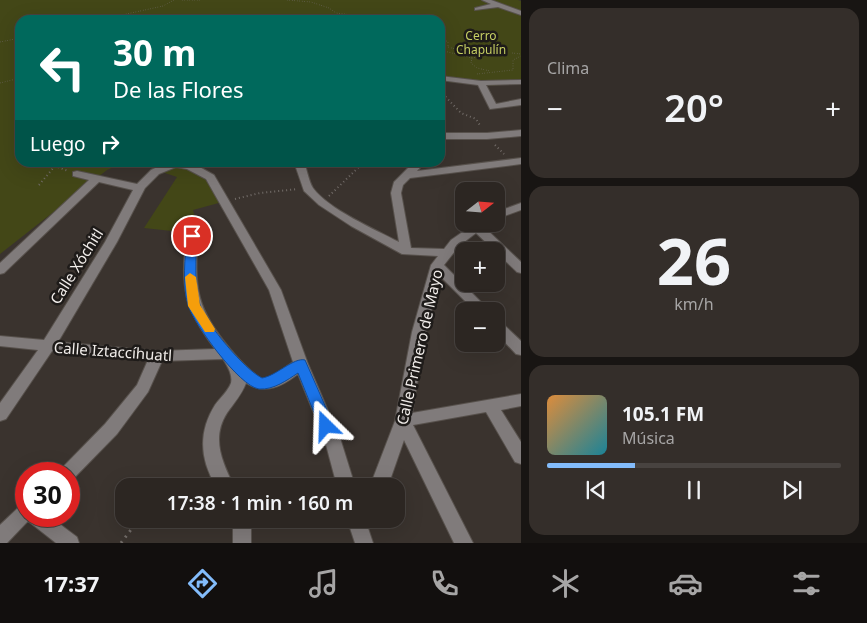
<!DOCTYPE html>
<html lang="es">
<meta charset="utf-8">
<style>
body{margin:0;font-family:"Noto Sans",sans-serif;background:#342e2a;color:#f1f3f6;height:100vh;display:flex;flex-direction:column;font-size:19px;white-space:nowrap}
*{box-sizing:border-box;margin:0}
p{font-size:16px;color:#a6a5a5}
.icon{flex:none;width:28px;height:28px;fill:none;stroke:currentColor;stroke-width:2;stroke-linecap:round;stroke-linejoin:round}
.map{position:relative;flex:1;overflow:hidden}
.sheet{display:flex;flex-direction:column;gap:8px;padding:8px;background:#181513;width:346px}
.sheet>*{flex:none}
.top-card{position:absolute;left:15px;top:15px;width:430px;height:152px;border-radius:15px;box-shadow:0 5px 20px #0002,0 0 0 1px #484340;background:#00695c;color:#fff;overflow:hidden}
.needle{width:32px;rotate:73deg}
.tools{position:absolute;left:455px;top:182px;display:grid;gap:10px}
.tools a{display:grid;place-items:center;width:50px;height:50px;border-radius:10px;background:#2c2622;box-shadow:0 5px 20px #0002,0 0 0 1px #484340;font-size:25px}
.speed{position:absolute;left:15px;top:462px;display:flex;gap:10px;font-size:25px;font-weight:700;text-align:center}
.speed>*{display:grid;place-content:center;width:65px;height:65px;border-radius:50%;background:#2c2622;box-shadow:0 5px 20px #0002,0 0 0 1px #484340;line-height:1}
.speed .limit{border:8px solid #d22;background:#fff;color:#111}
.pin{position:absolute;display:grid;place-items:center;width:42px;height:42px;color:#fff;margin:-21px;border:2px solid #fff;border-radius:50%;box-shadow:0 1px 5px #0007}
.me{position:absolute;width:55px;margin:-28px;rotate:338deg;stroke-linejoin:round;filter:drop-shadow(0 0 4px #0008)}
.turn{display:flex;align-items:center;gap:18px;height:105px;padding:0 15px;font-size:22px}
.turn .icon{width:65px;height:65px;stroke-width:2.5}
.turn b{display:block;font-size:35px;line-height:42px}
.then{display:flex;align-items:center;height:48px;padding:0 15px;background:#0003;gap:10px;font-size:19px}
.big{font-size:38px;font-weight:600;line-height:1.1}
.sheet .tile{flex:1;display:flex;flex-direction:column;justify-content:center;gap:8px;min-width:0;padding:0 18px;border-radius:15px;background:#342e2a}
.sheet .dial{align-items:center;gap:0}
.dial b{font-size:65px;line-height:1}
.song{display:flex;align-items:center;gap:15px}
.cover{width:60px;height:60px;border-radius:8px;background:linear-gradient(135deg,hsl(30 70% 55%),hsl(190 70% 35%))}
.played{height:5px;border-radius:2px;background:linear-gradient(90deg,#83bcfb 30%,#484340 30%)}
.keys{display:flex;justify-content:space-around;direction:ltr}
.heat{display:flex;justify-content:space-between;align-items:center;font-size:28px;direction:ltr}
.trip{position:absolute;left:115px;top:478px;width:290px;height:50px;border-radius:15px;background:#2c2622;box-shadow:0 5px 20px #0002,0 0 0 1px #484340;font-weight:600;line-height:50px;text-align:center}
.tab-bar{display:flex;height:80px;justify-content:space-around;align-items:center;background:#120f0e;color:#a6a5a5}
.tab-bar .icon{width:35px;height:35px}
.tab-bar .on{color:#83bcfb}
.tab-bar b{font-size:22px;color:#f1f3f6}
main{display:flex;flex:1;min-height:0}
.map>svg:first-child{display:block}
.green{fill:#434717}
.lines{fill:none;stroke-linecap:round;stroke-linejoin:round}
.minor-casing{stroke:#57514c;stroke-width:2}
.path-far2{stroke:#736d69;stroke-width:1;stroke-dasharray:0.5 2;stroke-linecap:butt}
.path-far1{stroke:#736d69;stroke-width:2;stroke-dasharray:1 3;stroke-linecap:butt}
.path{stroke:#736d69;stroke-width:3;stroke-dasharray:2 5;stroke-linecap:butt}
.minor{fill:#807b7b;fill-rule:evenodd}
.route{fill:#1a73e8;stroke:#114b97}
.slow{fill:#f59e0b}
.labels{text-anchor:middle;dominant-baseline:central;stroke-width:5;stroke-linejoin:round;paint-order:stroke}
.far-park-label{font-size:12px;fill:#c6cf63;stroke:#1e1b19}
.street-label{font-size:15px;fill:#f1edea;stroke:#1e1b19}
</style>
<main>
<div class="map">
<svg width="521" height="543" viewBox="0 0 521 543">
<rect width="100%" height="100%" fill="#3a332e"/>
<path class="green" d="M0 0H518L521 1V84L485 86 440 81V20H20V162L124 163 107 170 0 254Z
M170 165 197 167 226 201 193 210 200 235 185 249 175 247 181 232 144 228 177 177 156 170Z"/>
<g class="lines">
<g class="minor-casing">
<path id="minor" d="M482 0H491L521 11V15L498 7 475 10V8L491 4Z
M440 76 481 81 521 80V84L486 85 496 104 521 99V105L490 109 478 85 440 80Z
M521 130V136L487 139H440V133H487Z
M521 158V164L410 178 403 185 401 193 411 248 444 249 451 240 474 224H487L484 227 521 262V273L517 272 476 233 459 246 444 265 490 311H475L440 276 426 332 412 413 521 394V406L501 410 521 442V464L515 462 486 412 413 425 473 543H454L404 440 388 486H370L395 421 412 332 431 265 438 256 402 254 351 226 319 205 304 191 294 162H304C307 170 309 182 313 188 328 209 376 230 399 242L391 193 394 182 414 162H425L417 171Z
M168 162 194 164 214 175 281 290 308 364 341 441 355 486H337L325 441 298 374C281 387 265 395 246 383 242 394 234 403 227 413 211 438 222 462 234 486H216C200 460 198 432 215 405 220 398 228 391 231 383 233 375 227 365 223 359L162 361 148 392 117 434 73 479 69 481V474H59L61 469 105 424 137 385 148 360 52 351 6 419 0 421V403L38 350 0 346V336L44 340 105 242 133 190 99 182 4 273 0 274V263L89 180 73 176V172L77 171 137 184 151 170ZM176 167 187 169 206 179 269 290 293 362 271 377 262 379C250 372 240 360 231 350 196 309 194 288 198 236L192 232 186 236C181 288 183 307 215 349L157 351 58 342 117 242 145 188 159 174Z
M521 203V210L496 219V212Z
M496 320 501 322 521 341V355L516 354 496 333Z
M26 504V516H49L77 537 79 543H56L28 521 7 543H0V525L20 506Z
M233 519H251V543H233Z
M347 519H365L373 543H355Z"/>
</g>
<path class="path-far2" d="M182 0H200
M287 0 311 2 329 8 336 13 368 17
M99 20 163 6 174 0
M310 20H322
M353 20 383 17 414 20
M440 24 443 27 440 29
M440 37 448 42V47L481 56 472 58 471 63 477 68 490 71
M0 42 20 38
M440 50 472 58
M512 53 521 54
M477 74 513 70V60L521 56
M0 83 20 78"/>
<path class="path-far1" d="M440 91 461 113 476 119 481 127
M495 145 504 154
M88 166 93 162
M39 185 55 166 68 171
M329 196 364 162
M235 199 260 193 298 189"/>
<path class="path" d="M121 543 139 519"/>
<use href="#minor" class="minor"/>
</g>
<path class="route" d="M192 233 197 236C196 254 194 288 200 305 207 325 244 369 262 378 276 376 294 357 305 360L334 426 331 430H321L298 373C287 380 274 390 259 389 239 386 194 324 188 305 182 286 185 256 187 236Z"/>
<path class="slow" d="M190 273 196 277 200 305 215 329 214 332H205L188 306 185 277Z"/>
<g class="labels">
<g class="far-park-label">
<text x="481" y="35">Cerro<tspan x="481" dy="14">Chapulín</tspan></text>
</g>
<g class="street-label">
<text transform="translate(76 266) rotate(-58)">Calle Xóchitl</text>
<text transform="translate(419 347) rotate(-77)">Calle Primero de Mayo</text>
<text transform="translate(113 351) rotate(4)">Calle Iztaccíhuatl</text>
</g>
</g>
</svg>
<div class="tools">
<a><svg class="needle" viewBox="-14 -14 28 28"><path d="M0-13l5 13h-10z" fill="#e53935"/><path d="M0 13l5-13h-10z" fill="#a6a5a5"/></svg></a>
<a>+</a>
<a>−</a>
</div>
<div class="speed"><div class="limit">30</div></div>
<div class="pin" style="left:192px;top:236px;background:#d93025"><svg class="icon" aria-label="arrive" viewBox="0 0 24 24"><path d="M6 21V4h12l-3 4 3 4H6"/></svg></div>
<svg class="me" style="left:326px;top:426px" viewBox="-20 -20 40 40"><path d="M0-17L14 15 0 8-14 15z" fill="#1a73e8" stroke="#fff" stroke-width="4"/></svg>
<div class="trip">17:38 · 1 min · 160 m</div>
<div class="top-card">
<div class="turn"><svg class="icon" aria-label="left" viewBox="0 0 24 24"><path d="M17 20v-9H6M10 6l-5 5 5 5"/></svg><div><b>30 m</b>De las Flores</div></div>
<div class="then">Luego<svg class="icon" aria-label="right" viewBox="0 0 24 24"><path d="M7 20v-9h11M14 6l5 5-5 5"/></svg></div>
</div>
</div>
<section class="sheet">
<div class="tile"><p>Clima</p>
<div class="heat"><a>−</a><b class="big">20°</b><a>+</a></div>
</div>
<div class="tile dial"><b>26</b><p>km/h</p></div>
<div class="tile">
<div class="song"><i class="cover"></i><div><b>105.1 FM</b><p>Música</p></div></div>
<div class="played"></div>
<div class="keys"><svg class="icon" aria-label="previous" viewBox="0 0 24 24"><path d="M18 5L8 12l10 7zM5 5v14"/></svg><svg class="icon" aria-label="pause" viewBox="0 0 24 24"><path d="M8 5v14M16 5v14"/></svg><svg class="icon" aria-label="next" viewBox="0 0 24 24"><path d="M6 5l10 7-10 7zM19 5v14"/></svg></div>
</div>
</section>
</main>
<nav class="tab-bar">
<b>17:37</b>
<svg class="icon on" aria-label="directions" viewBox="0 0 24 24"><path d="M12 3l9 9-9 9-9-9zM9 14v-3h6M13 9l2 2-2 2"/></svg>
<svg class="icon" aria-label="music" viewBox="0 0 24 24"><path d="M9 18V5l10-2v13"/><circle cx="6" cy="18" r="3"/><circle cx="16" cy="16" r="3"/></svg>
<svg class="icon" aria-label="phone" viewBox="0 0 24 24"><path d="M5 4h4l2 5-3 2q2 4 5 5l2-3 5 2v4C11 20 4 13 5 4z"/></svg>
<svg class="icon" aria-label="climate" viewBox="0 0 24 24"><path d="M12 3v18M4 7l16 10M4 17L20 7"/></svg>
<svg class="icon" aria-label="car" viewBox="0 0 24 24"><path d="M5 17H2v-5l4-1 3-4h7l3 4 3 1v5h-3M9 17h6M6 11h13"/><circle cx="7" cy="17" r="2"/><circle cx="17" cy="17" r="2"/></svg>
<svg class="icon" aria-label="filters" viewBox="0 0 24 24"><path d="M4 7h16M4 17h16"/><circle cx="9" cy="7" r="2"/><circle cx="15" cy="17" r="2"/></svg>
</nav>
